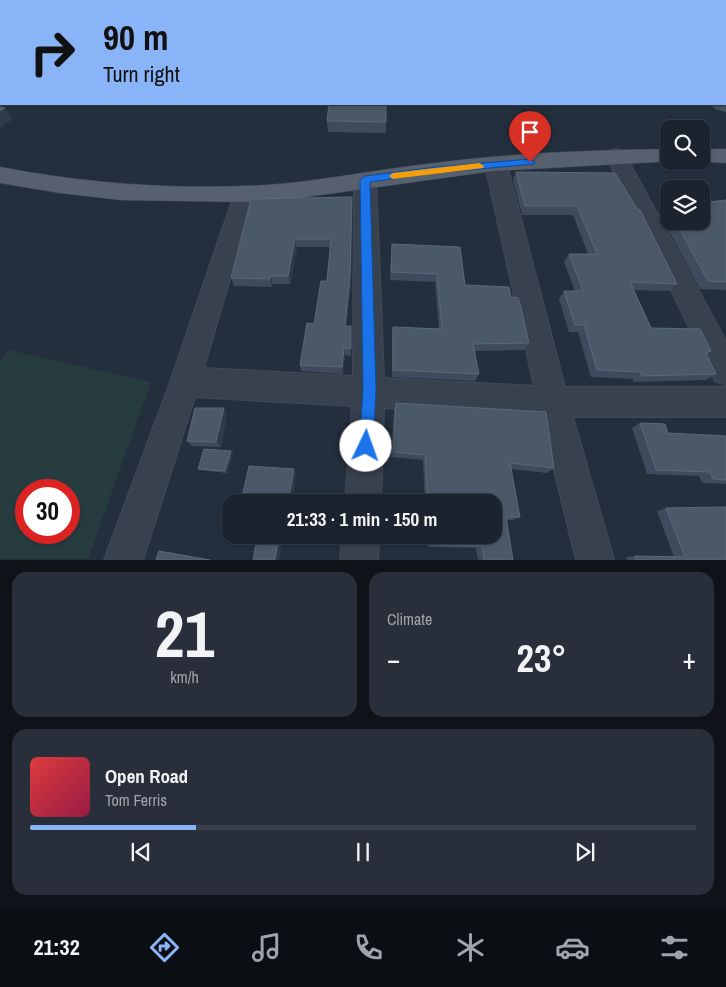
<!DOCTYPE html>
<meta charset="utf-8">
<style>
body{margin:0;font-family:"Archivo Narrow",sans-serif;background:#282f3a;color:#f1f3f6;height:100vh;display:flex;flex-direction:column;font-size:19px;white-space:nowrap}
*{box-sizing:border-box;margin:0}
p{font-size:16px;color:#a0a4aa}
.icon{flex:none;width:28px;height:28px;fill:none;stroke:currentColor;stroke-width:2;stroke-linecap:round;stroke-linejoin:round}
.map{position:relative;height:560px;overflow:hidden}
.drawer{display:flex;flex-direction:column;gap:12px;padding:12px;background:#0f1319;flex:1}
.drawer>*{flex:none}
.top-card{position:absolute;left:0px;top:0px;width:726px;height:105px;box-shadow:0 1px 4px #0004,0 0 0 1px #39404a;background:#8ab4f8;color:#111;overflow:hidden}
.fabs{position:absolute;left:660px;top:120px;display:grid;gap:10px}
.fabs a{display:grid;place-items:center;width:50px;height:50px;border-radius:10px;background:#1b232e;box-shadow:0 1px 4px #0004,0 0 0 1px #39404a;font-size:25px}
.speed{position:absolute;left:15px;top:479px;display:flex;gap:10px;font-size:25px;font-weight:700;text-align:center}
.speed>*{display:grid;place-content:center;width:65px;height:65px;border-radius:50%;background:#1b232e;box-shadow:0 1px 4px #0004,0 0 0 1px #39404a;line-height:1}
.speed .limit{border:8px solid #d22;background:#fff;color:#111}
.pin{position:absolute;display:grid;place-items:center;width:42px;height:42px;color:#fff;margin:-51px -21px;border-radius:50% 50% 50% 0;rotate:-45deg;box-shadow:0 0 5px #0007}
.pin .icon{rotate:45deg}
.me{position:absolute;width:55px;margin:-28px;rotate:3deg;stroke-linejoin:round;filter:drop-shadow(0 0 4px #0008)}
.turn{display:flex;align-items:center;gap:18px;height:105px;padding:0 20px;font-size:22px}
.turn .icon{width:65px;height:65px;stroke-width:2.5}
.turn b{display:block;font-size:35px;line-height:42px}
.big{font-size:38px;font-weight:700;line-height:1.1}
.drawer .tile{flex:1;display:flex;flex-direction:column;justify-content:center;gap:8px;min-width:0;padding:0 18px;border-radius:15px;background:#282f3a}
.drawer .dial{align-items:center;gap:0}
.dial b{font-size:65px;line-height:1}
.song{display:flex;align-items:center;gap:15px}
.cover{width:60px;height:60px;border-radius:8px;background:linear-gradient(135deg,hsl(0 70% 55%),hsl(340 70% 35%))}
.played{height:5px;border-radius:2px;background:linear-gradient(90deg,#8ab4f8 25%,#39404a 25%)}
.keys{display:flex;justify-content:space-around;direction:ltr}
.heat{display:flex;justify-content:space-between;align-items:center;font-size:28px;direction:ltr}
.drawer .tiles{flex:1;display:grid;gap:12px;grid-template-columns:1fr 1fr}
.tile:last-child{grid-column:span 2}
.trip{position:absolute;left:222px;top:494px;width:280px;height:50px;border-radius:15px;background:#1b232e;box-shadow:0 1px 4px #0004,0 0 0 1px #39404a;font-weight:700;line-height:50px;text-align:center}
.menu{display:flex;height:80px;justify-content:space-around;align-items:center;background:#0b0e12;color:#a0a4aa}
.menu .icon{width:35px;height:35px}
.menu .on{color:#8ab4f8}
.menu b{font-size:22px;color:#f1f3f6}
.map>svg:first-child{display:block}
.green{fill:#263c3f;fill-rule:evenodd}
.lines{fill:none;stroke-linecap:round;stroke-linejoin:round}
.street-casing{stroke:#414a57;stroke-width:2}
.secondary-casing{stroke:#414a57;stroke-width:1}
.primary-casing{stroke:#414a57;stroke-width:1}
.street{fill:#38414e;fill-rule:evenodd}
.secondary{fill:#465061;fill-rule:evenodd}
.primary{fill:#56606e;fill-rule:evenodd}
.wall{fill:#3f4b5c}
.shaded-wall{fill:#2f3b4b}
.building{fill:#4b5868;stroke:#5c6777}
.route{fill:#1a73e8;stroke:#114b97}
.slow{fill:#f59e0b}
</style>
<div class="map">
<svg width="726" height="560" viewBox="0 0 726 560">
<rect width="100%" height="100%" fill="#242f3e"/>
<path class="green" d="M8 350 151 382 88 559H0V360ZM26 490H69V532H26Z"/>
<g class="lines">
<g class="street-casing">
<path id="street" d="M616 149 623 151 626 156 726 341V385L715 381 606 156 609 151Z
M496 158 503 160 507 165 565 387H726V417H573L614 560H576L541 417 384 408 381 502H345L352 406 195 397 143 560H104L170 382 236 189 244 186 252 189 255 194 204 368 353 376 354 180 357 175 365 173 373 175 376 180 384 378 534 386 485 165 489 160Z
M342 535H380L378 560H340Z"/>
</g>
<g class="secondary-casing">
<path id="secondary" d="M488 0H505V1H489Z
M725 99 726 112 714 108 711 104H725Z"/>
</g>
<g class="primary-casing">
<path id="primary" d="M669 149V161H675L493 171 292 199 244 202 121 200 60 193 0 183V167C88 184 177 190 267 185 323 181 379 169 435 163 513 153 591 150 669 149Z
M701 149H726V163L695 161H701Z"/>
</g>
<use href="#street" class="street"/>
<use href="#secondary" class="secondary"/>
<use href="#primary" class="primary"/>
</g>
<path class="wall" d="M327 121 386 122V133L328 132Z
M516 172 615 173 677 284 669 291 634 290 651 328 711 351 706 354 716 374 706 380 634 382 633 379 591 377 578 332H569L559 299 564 291H575L564 262 569 254H588L573 215H522L513 180Z
M251 199 352 206 351 285 346 326 351 333V356L345 355 343 374 301 371 300 365 314 324 327 281 330 247H297L290 284H273L272 287 234 286 231 278Z
M726 200V290L700 289 660 215 667 207 669 206V221H701Z
M392 244 465 285 511 297 529 343 524 350 475 351 479 374 475 381 392 377V334L393 327 439 329 435 282 390 280Z
M396 403 554 468 547 473 511 469 520 517 513 520H506L513 560H478L476 548 428 547 427 535H494V502H425L423 460 391 457 394 410Z
M227 413 221 447 192 446 187 441Z
M640 423 668 433 726 436V484L702 483 699 476 647 474 632 428Z
M231 451 233 453 227 473 200 470 198 469Z
M666 508 726 560H627L626 557 635 556 674 557 657 511Z"/>
<path class="shaded-wall" d="M5 108 13 119 0 128V111Z
M352 197 351 285 345 333V326Z
M295 239 297 247 290 284 288 276Z
M271 276 273 284 272 287 270 279Z
M344 348 345 355 343 374 342 367Z
M224 408 227 413 221 447 216 442Z
M231 451 233 453 227 473 225 471Z
M294 469 296 474 292 502H288Z
M279 535H283L279 560H275Z"/>
<path class="building" d="M561 0H678L679 1H564Z
M329 104H386V122L327 121Z
M0 107 5 108 0 111Z
M516 172 615 173 638 210H640L677 284 630 282 651 328 700 329 711 351 706 353 716 374 642 376 641 372 597 370 584 325H575L564 291H583L569 254H597L577 206H525Z
M352 197 350 276 345 326H351V349L344 348 342 367 300 365 307 323 314 324 321 281H327L331 239H295L288 276H271L270 279 231 278 251 199Z
M726 200V282L708 281 675 221H701V203Z
M392 244 460 247 465 285 509 287 511 297 518 298 520 304 529 343 473 344 479 374 393 370V327L442 329 437 274 391 272Z
M396 403 546 412 554 468 510 463 520 517H506L513 560H484L482 546 431 545 430 535H494V502H428L425 455 393 452Z
M195 408H224L216 442 187 441Z
M640 423 665 424 668 433 726 436V480L713 479 710 472 656 470Z
M204 449 231 451 225 471 198 469Z
M249 466 294 469 288 502H241Z
M726 507V560H636L635 556 685 557 666 508Z
M258 535H279L275 560H253Z
M159 551 210 560H156Z"/>
<path class="route" d="M530 159 535 162 534 164 436 173 370 182 376 390 373 446 371 452 366 454 361 452 359 446 363 390 360 180 365 176 436 167Z"/>
<path class="slow" d="M479 163 484 166 483 168 393 179 389 176 393 173Z"/>
</svg>
<div class="fabs">
<a><svg class="icon" aria-label="search" viewBox="0 0 24 24"><circle cx="10" cy="10" r="6"/><path d="M15 15l6 6"/></svg></a>
<a><svg class="icon" aria-label="layers" viewBox="0 0 24 24"><path d="M12 4l9 5-9 5-9-5zM3 14l9 5 9-5"/></svg></a>
</div>
<div class="speed"><div class="limit">30</div></div>
<div class="pin" style="left:530px;top:162px;background:#d93025"><svg class="icon" aria-label="arrive" viewBox="0 0 24 24"><path d="M6 21V4h12l-3 4 3 4H6"/></svg></div>
<svg class="me" style="left:366px;top:446px" viewBox="-20 -20 40 40"><circle r="19" fill="#fff"/><path d="M0-13L10 11 0 6-10 11z" fill="#1a73e8"/></svg>
<div class="trip">21:33 · 1 min · 150 m</div>
<div class="top-card">
<div class="turn"><svg class="icon" aria-label="right" viewBox="0 0 24 24"><path d="M7 20v-9h11M14 6l5 5-5 5"/></svg><div><b>90 m</b>Turn right</div></div>
</div>
</div>
<section class="drawer">
<div class="tiles">
<div class="tile dial"><b>21</b><p>km/h</p></div>
<div class="tile"><p>Climate</p>
<div class="heat"><a>−</a><b class="big">23°</b><a>+</a></div>
</div>
<div class="tile">
<div class="song"><i class="cover"></i><div><b>Open Road</b><p>Tom Ferris</p></div></div>
<div class="played"></div>
<div class="keys"><svg class="icon" aria-label="previous" viewBox="0 0 24 24"><path d="M18 5L8 12l10 7zM5 5v14"/></svg><svg class="icon" aria-label="pause" viewBox="0 0 24 24"><path d="M8 5v14M16 5v14"/></svg><svg class="icon" aria-label="next" viewBox="0 0 24 24"><path d="M6 5l10 7-10 7zM19 5v14"/></svg></div>
</div>
</div>
</section>
<nav class="menu">
<b>21:32</b>
<svg class="icon on" aria-label="directions" viewBox="0 0 24 24"><path d="M12 3l9 9-9 9-9-9zM9 14v-3h6M13 9l2 2-2 2"/></svg>
<svg class="icon" aria-label="music" viewBox="0 0 24 24"><path d="M9 18V5l10-2v13"/><circle cx="6" cy="18" r="3"/><circle cx="16" cy="16" r="3"/></svg>
<svg class="icon" aria-label="phone" viewBox="0 0 24 24"><path d="M5 4h4l2 5-3 2q2 4 5 5l2-3 5 2v4C11 20 4 13 5 4z"/></svg>
<svg class="icon" aria-label="climate" viewBox="0 0 24 24"><path d="M12 3v18M4 7l16 10M4 17L20 7"/></svg>
<svg class="icon" aria-label="car" viewBox="0 0 24 24"><path d="M5 17H2v-5l4-1 3-4h7l3 4 3 1v5h-3M9 17h6M6 11h13"/><circle cx="7" cy="17" r="2"/><circle cx="17" cy="17" r="2"/></svg>
<svg class="icon" aria-label="filters" viewBox="0 0 24 24"><path d="M4 7h16M4 17h16"/><circle cx="9" cy="7" r="2"/><circle cx="15" cy="17" r="2"/></svg>
</nav>
